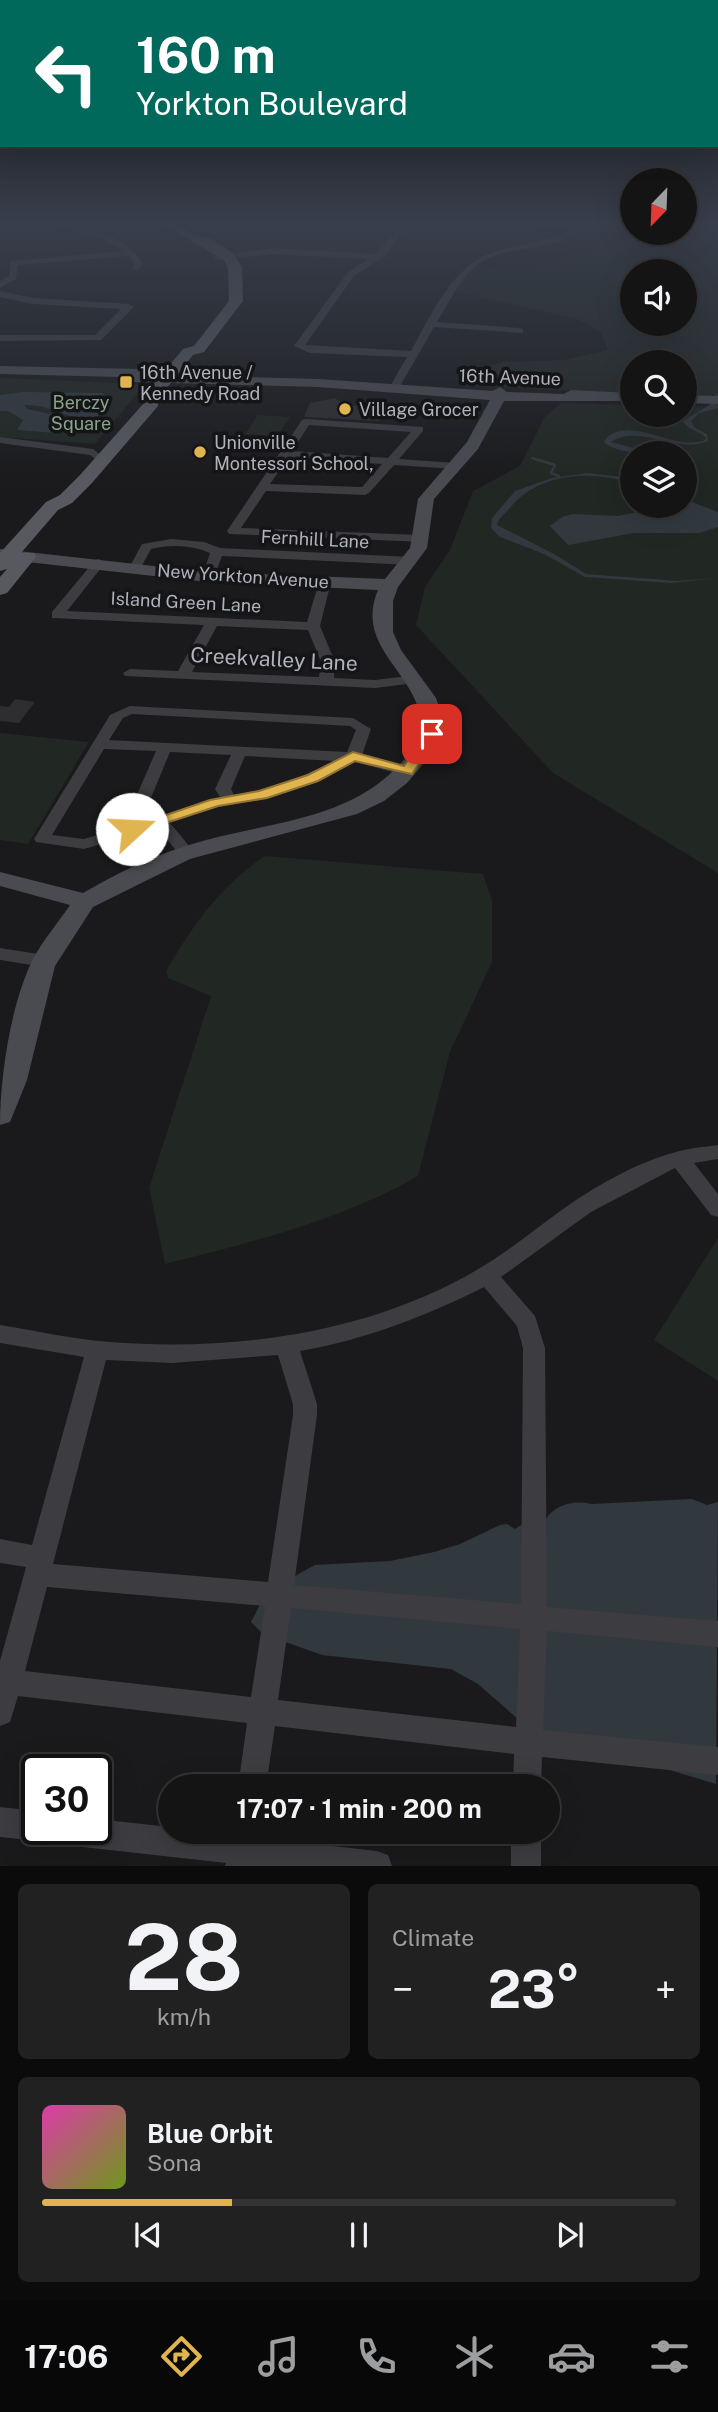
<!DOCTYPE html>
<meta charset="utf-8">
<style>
body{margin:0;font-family:"Public Sans",sans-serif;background:#212122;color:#f1f3f6;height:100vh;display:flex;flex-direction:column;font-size:26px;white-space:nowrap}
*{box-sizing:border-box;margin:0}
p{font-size:23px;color:#9d9ea0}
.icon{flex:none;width:38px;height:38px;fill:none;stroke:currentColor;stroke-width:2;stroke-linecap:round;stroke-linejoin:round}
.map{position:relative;height:1866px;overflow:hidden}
.sheet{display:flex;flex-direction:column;gap:18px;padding:18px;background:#0b0b0c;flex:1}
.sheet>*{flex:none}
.guide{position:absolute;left:0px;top:0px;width:719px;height:147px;box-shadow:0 7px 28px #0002,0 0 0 2px #333334;background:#00695c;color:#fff;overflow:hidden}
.needle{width:46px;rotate:203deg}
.controls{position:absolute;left:620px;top:168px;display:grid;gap:14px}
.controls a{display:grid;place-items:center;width:77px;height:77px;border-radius:50%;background:#141415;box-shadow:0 7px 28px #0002,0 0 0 2px #333334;font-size:35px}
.speed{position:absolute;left:21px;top:1754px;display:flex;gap:14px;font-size:35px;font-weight:700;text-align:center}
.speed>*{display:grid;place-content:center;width:91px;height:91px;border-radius:50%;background:#141415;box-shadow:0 7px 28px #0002,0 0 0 2px #333334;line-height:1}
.speed .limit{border:4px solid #111;border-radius:10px;background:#fff;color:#111}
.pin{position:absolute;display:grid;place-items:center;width:60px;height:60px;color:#fff;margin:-30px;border-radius:14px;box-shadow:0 4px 10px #0006}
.me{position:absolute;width:77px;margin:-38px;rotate:70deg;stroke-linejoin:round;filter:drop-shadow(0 0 5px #0008)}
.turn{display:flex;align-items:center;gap:24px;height:147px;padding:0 21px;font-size:32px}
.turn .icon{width:91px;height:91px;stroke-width:2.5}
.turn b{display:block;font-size:49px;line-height:60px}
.big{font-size:52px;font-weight:700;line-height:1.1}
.sheet .card{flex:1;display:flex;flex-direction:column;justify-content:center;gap:10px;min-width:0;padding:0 24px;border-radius:10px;background:#212122}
.sheet .dial{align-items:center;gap:0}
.dial b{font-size:91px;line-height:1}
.song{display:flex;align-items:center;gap:21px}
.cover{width:84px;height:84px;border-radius:10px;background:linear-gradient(135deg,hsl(320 70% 55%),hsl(80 70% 35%))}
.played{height:7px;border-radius:4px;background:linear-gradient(90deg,#e0b44e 30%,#333334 30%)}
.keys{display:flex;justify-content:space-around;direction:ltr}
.heat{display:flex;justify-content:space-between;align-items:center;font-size:38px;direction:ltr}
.sheet .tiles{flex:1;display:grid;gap:18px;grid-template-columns:1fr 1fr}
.card:last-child{grid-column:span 2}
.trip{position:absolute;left:158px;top:1774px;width:402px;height:70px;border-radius:35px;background:#141415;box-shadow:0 7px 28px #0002,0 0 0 2px #333334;font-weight:700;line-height:70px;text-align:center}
.dock{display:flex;height:112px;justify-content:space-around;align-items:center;background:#080808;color:#9d9ea0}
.dock .icon{width:49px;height:49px}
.dock .on{color:#e0b44e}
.dock b{font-size:32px;color:#f1f3f6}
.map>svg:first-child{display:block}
.green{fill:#212722;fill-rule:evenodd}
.water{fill:#31393f}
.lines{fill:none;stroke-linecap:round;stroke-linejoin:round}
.stream{stroke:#31393f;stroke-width:2.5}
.building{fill:#2e2d30}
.street{fill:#3c3c41;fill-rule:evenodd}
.secondary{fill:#4a4b51;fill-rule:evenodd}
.primary{fill:#585960;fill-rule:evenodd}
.route{fill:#e0b44e;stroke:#927533;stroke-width:2}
.poi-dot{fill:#e0b44e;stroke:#151517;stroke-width:2.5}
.labels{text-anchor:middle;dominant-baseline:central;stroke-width:7;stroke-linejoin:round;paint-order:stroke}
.far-poi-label{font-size:18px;fill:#aeb2ba;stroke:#151517;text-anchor:start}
.far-street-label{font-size:18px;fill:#aeb2ba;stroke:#151517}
.far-park-label{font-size:18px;fill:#87a38a;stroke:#151517}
.street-label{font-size:21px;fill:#aeb2ba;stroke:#151517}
</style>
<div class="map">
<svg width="718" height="1866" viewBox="0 0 718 1866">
<rect width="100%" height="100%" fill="#1a1a1c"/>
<path class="green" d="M684 224H718V397L684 395V362H632V393L460 385 481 368 503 362 563 360 608 350 601 332 577 319 453 291 468 266 522 270 633 237 634 233H684ZM632 271H684V324H632Z
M0 378 145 384 95 444 0 437Z
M561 403 632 405V415H684V406L718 407V873L553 773 416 625 425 587 450 550 473 491 520 466 545 417ZM632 453H684V506H632Z
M258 415 290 417 277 437 245 434Z
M0 733 89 742 28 844 0 840Z
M265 856 483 874 492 900V962L450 1052 418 1176C340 1221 252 1242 165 1264L149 1188 211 996 168 978 166 971C193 925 221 885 265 856Z
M718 1238V1381L654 1340Z"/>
<path class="water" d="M23 392 103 393 106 405 96 419C73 423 53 404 24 405L27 409 56 415 72 427 55 433 17 430 23 420 8 411H0V395Z
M716 392 718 408 699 413 691 421 695 428 707 434 708 441C677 455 640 423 611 442L638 449 640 453C631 453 610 449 604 442 618 417 661 439 682 442 689 443 697 442 704 441L706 438C700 430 688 431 683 421L711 404Z
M587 473 632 478V484C593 469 537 473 510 508 505 514 499 517 497 525L554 554 586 574 678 581 718 578 671 583 585 577 544 554 500 537 491 528 492 518 515 491 552 478Z
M684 499 718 512V527L699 533H634L568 545 550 526 562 517 573 514 618 516 638 512 649 506H684Z
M692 1499 707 1505 718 1502 716 1784 527 1727 478 1684 451 1669 322 1655 263 1634 251 1622 267 1591 315 1565 390 1561 434 1552 460 1544 500 1525 507 1524 515 1529 534 1517 546 1519C556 1504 574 1500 592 1504Z"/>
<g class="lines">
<path class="stream" d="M532 458 555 465 551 473 559 476"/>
</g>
<path class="building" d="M335 398 345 405 384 407 380 421 304 417 310 403Z
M15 699 35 702 19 723 0 721V706L9 707Z"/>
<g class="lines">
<path class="street" d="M57 224C87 224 127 237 143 264L138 270H132L134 264 129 256 18 265 16 279 0 288V281L9 276 11 261 124 251 102 239Z
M401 224H409L385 256 354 276 305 345 411 351C432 314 453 263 497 251 522 244 547 242 570 229L525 224H573L579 230C551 253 509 244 480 263 461 276 449 303 437 322L520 328 523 329V333L434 327 399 388 394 391 389 388 407 357 310 353 294 346 348 272 368 259 272 254 216 260 212 257 272 248 376 254Z
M0 291 33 298 129 304 134 307 101 340 0 341V335H95L121 309 33 304 0 297Z
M306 419 423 427V431L399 459 456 463 462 466 456 469 394 465 369 493 365 495 266 491 241 528 420 535 426 539 424 542 229 534 227 531 302 420ZM309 425 411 432 388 458 292 451ZM288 458 382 464 362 487 270 484Z
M0 437 93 449 108 461 102 464 90 455 0 443Z
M171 539 204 542 220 548 411 557 417 561 411 565 222 556 214 577 208 581 202 577 210 553C193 545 169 544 151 549L139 571H131L129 568 142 544Z
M99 559 105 563 67 611 307 622 319 582 325 578 331 582 320 626 335 662 334 678 375 680 416 675 423 679 416 683 375 688 125 676 123 673 130 669 178 671 204 625 52 618V612L95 560ZM217 626 308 630 321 662 319 677 192 672Z
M130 706 353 718 371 729 362 755 412 768 415 771 407 776 355 762 318 781 268 798 218 807 170 823 195 853 187 858 181 856 157 828 84 849 36 842 34 839 110 715ZM132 714 350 726 356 730 347 752 109 740 123 718ZM104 749 156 751 132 806 149 820 84 839 52 835ZM170 752 231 755 215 789 220 797 163 815 148 805ZM245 756 335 761C302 777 270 789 234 795L231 789Z
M0 948 45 955 54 961 45 967 0 960Z
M718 1145V1159L694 1163 718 1194V1217L711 1215 675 1168 591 1212 501 1277 535 1316 545 1348 547 1607 718 1621V1647L547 1631 543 1730 718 1747V1775L542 1757 541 1787H513L514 1754 275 1726 266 1787H238L247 1723 18 1696 10 1722 0 1726V1661L26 1567 0 1563V1539L32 1545 84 1357 0 1343V1325C37 1331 73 1339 110 1342 234 1352 372 1333 480 1268 509 1251 535 1229 563 1209 596 1186 637 1162 676 1152 689 1148 704 1147 718 1145ZM484 1287 517 1326 523 1348 521 1604 294 1585 317 1415V1404L300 1351C365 1340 426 1316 484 1287ZM278 1355 293 1404V1415L268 1582 53 1564 106 1360 172 1363ZM47 1587 265 1606 251 1697 25 1671ZM291 1608 520 1629 516 1727 278 1700Z
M0 1807 37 1811V1829H96V1819L170 1827V1832H261L260 1838 377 1851 388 1855 392 1866H225L226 1863 56 1844 45 1837 37 1841 0 1837Z
M511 1832H541V1866H511Z"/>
<path class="secondary" d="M0 366 140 369 146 374 318 379 493 391 500 387 507 392 564 394 571 390 632 393V401H504L478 449 434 499 427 548 398 587 393 601V632L401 650 436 698 442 715 440 734 430 756 407 783 384 801 357 814 190 859 93 907 55 966 27 1080 10 1122 0 1125C0 1076 11 1003 33 959 43 940 58 923 70 905L0 886V872L83 893C116 874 152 856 189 845 261 822 348 823 402 762 410 753 419 741 420 730 426 676 352 651 378 590L208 582 0 559V549L208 572 385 579 410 548 418 499 467 442 490 400 318 387 133 382 121 377 0 374Z
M684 395 718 396V404L684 403Z"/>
<path class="primary" d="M162 224H177L196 235 211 239 233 253 242 267 243 301 204 352 193 355 158 399V406L92 483 72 503 58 510 21 553H34L36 557 7 593 0 595V577L7 569 0 571V553L46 502 60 495 80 475 144 403V396L183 349 194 346 229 301 228 267 223 259Z"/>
</g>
<linearGradient id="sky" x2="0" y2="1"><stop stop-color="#0e0e0f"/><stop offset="0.46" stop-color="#383e4b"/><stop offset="1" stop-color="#383e4b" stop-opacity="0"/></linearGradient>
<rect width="718" height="485" fill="url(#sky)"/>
<path class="route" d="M432 730 439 734 412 774 355 761 318 781 267 798 218 806 132 834 125 829 210 800 259 791 308 775 353 752 404 766 427 731Z"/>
<g class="poi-dot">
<rect x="119" y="375" width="14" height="14" rx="3.5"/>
<circle cx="345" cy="409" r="7"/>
<circle cx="200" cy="452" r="7"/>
</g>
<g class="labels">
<g class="far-poi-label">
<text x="140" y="372">16th Avenue /<tspan x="140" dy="21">Kennedy Road</tspan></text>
<text x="359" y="409">Village Grocer</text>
<text x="214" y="442">Unionville<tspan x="214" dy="21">Montessori School,</tspan></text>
</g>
<g class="far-street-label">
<text transform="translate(510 377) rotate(2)">16th Avenue</text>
<text transform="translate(315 539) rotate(3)">Fernhill Lane</text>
<text transform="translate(243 576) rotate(4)">New Yorkton Avenue</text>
<text transform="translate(186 602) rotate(3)">Island Green Lane</text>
</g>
<g class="far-park-label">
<text x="81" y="402">Berczy<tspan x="81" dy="21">Square</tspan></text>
</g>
<g class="street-label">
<text transform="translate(274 659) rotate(3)">Creekvalley Lane</text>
</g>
</g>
</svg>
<div class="controls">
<a><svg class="needle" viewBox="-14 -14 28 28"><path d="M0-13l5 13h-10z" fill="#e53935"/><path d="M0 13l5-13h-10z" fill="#9d9ea0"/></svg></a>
<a><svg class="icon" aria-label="sound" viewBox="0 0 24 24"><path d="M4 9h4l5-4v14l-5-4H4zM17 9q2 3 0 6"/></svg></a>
<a><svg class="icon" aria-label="search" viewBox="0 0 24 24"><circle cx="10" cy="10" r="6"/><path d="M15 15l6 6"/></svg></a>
<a><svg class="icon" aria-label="layers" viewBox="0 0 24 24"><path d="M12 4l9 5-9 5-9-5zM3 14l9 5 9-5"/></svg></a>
</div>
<div class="speed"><div class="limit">30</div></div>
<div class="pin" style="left:432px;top:734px;background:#d93025"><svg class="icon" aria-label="arrive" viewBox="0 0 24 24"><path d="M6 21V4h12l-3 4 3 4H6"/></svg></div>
<svg class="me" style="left:132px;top:829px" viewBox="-20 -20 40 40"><circle r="19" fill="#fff"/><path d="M0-13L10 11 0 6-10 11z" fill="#e0b44e"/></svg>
<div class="trip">17:07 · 1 min · 200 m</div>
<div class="guide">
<div class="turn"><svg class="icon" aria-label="left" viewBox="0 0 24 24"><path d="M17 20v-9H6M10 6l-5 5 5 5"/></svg><div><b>160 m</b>Yorkton Boulevard</div></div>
</div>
</div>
<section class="sheet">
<div class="tiles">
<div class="card dial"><b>28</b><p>km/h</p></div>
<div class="card"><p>Climate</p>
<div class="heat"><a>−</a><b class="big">23°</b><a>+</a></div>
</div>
<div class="card">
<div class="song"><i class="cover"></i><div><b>Blue Orbit</b><p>Sona</p></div></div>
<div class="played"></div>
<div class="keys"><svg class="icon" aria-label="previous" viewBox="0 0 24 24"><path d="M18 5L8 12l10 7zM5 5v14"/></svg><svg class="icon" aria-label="pause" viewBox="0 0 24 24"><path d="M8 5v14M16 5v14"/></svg><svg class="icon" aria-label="next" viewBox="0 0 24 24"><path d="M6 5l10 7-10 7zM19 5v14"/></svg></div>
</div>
</div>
</section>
<nav class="dock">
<b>17:06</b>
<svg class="icon on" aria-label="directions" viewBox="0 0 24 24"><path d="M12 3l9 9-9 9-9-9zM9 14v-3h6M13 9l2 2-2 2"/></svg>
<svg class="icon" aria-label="music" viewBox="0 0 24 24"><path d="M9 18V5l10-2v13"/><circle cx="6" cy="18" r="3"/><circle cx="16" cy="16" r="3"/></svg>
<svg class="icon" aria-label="phone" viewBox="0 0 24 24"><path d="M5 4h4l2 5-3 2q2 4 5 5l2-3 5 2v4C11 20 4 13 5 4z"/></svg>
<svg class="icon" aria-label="climate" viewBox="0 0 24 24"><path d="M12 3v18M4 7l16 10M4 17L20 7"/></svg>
<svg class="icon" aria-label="car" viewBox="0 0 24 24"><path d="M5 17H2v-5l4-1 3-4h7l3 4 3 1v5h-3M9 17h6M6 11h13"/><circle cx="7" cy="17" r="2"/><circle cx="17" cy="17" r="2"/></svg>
<svg class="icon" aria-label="filters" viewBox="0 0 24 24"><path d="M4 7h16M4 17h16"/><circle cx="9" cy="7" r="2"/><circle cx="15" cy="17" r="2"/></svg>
</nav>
